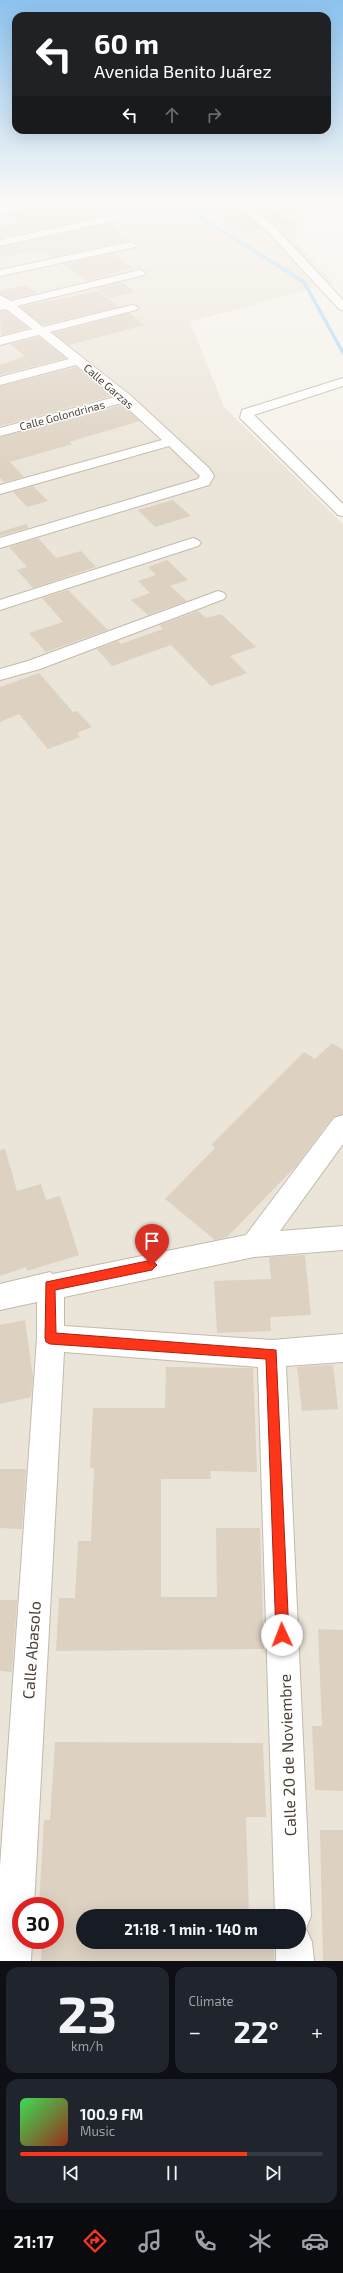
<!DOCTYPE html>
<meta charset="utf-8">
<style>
body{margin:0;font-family:"Exo 2",sans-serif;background:#20242c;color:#f1f3f6;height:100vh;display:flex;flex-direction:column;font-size:15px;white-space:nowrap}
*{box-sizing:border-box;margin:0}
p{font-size:13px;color:#9ea1a6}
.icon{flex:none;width:22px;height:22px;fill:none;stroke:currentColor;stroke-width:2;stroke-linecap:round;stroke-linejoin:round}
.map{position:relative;height:1961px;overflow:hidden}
.details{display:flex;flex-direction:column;gap:6px;padding:6px;background:#0d0f14;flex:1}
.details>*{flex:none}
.banner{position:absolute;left:12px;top:12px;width:319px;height:122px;border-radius:12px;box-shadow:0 4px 16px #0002;background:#202124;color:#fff;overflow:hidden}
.speed{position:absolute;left:12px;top:1897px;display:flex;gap:8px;font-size:20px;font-weight:700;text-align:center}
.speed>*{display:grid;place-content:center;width:52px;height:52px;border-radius:50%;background:#171b24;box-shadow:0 4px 16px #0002;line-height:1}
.speed .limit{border:6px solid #d22;background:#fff;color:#111}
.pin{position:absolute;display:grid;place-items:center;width:34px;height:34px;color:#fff;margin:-41px -17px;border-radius:50% 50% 50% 0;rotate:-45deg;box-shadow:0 0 4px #0007}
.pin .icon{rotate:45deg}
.me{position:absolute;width:44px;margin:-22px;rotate:358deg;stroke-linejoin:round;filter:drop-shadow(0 0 3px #0008)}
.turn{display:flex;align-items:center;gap:14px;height:84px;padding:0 16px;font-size:18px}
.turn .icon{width:52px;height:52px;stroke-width:2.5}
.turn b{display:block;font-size:28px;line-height:34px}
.lanes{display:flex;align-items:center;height:38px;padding:0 16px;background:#0003;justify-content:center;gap:20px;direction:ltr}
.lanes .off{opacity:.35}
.big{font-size:30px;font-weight:700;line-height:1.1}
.details .card{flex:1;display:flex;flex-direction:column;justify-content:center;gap:6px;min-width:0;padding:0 14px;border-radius:12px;background:#20242c}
.details .dial{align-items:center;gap:0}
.dial b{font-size:52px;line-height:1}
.song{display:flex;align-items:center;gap:12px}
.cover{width:48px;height:48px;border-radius:6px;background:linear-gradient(135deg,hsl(130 70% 55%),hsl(10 70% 35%))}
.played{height:4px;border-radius:2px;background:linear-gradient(90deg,#ff3519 75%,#363941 75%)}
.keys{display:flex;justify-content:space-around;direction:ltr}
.heat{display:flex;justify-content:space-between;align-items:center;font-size:22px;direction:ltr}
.details .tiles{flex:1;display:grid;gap:6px;grid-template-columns:1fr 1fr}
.card:last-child{grid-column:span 2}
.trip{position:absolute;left:76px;top:1909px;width:230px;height:40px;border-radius:20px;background:#171b24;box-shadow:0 4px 16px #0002;font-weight:700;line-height:40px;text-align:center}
.tabs{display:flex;height:64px;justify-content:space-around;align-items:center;background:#090b0e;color:#9ea1a6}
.tabs .icon{width:28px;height:28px}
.tabs .active{color:#ff3519}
.tabs b{font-size:18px;color:#f1f3f6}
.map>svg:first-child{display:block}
.residential{fill:#ebe4d8;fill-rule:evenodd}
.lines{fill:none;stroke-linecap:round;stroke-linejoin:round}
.stream{stroke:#a1d7f8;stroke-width:3.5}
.building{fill:#ddd1c1}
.minor-casing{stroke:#c3baab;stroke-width:2}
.minor{fill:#fff;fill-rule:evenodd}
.route{fill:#ff3519;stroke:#a62210}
.labels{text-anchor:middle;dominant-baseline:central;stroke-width:3;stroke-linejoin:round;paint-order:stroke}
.far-street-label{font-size:11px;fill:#4c4337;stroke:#fff}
.near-street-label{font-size:16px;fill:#4c4337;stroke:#fff}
</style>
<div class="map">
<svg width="343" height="1961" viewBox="0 0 343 1961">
<rect width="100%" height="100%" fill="#f6f2ea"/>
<path class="residential" d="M0 200H302L295 241 333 283 190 322 224 407 343 524V1961H0ZM21 1906H55V1940H21ZM83 1916H299V1942H83Z"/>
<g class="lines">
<path class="stream" d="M173 200 304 282 343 353
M0 203 14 200"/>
</g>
<path class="building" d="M62 200 89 217 105 215 0 238V227L20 223 9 215 56 204Z
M223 200H232L264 230 245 234 200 204Z
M247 200H271L267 208 295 223 277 227Z
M112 223 121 232 116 233 128 241 53 257 42 249 0 258V247Z
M112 253 133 268 86 281 63 264Z
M122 282 135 292 109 298 96 288Z
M26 285 37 293 11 299 0 294V291Z
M98 291 119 307 43 325 20 307Z
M0 311H6L29 328 1 335Z
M129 313 145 325 69 345 53 333Z
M39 337 66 358 0 375V365L25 356 10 344Z
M76 367 112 396 0 426V386Z
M122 405 140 421 69 442 72 444 10 462 24 477 4 482 0 478V437Z
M33 486 48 501 27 507 13 492Z
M173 500 191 516 155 527 138 510Z
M26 524 29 528 0 536V532Z
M38 538 56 558 81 551 96 567 33 588 17 570 27 567 9 547Z
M167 560 188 580 170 586 187 601 148 615 131 600 150 593 138 581 156 575 148 567Z
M68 590 108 630 46 652 29 633 63 622 42 598Z
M198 611 206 618 221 614 256 647 230 656 247 673 211 686 171 645 112 666 97 649 118 641 121 644 163 629 159 625Z
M39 673 73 712 77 711 92 727 77 733 80 737 48 749 19 714 0 722V687Z
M332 1043 343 1050V1114L333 1117 296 1166 227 1237 215 1240 165 1199 215 1148 211 1145 304 1052 315 1059Z
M5 1149 17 1191 41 1184 46 1200 60 1196 79 1255 27 1271 26 1267 0 1276V1150Z
M305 1255 311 1315 270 1317 271 1331 217 1333 214 1281 271 1279 269 1257Z
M25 1320 33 1377 31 1397 0 1404V1325Z
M333 1365 338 1409 302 1411 297 1367Z
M166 1367 253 1368 257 1472 210 1471 211 1479H161V1597H217L216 1528H260L264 1649 56 1651 59 1598H75L78 1541H91L94 1468H90L93 1408H165Z
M0 1469H26L22 1529 0 1528Z
M0 1600H17L12 1672 0 1671Z
M318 1629 343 1630V1791L315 1790 312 1726H322Z
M55 1742 263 1743 266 1817H246L249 1916H83V1942H274V1961H41L42 1940H55V1906H39L44 1820H50Z
M320 1830H343V1961H323Z"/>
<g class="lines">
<g class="minor-casing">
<path id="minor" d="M42 200H61L56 203 0 215V209Z
M234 200H245L277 229 343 300V310L339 309 269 233Z
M118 214 122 215V219L0 246V240Z
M131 242 136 245 135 247 0 276V270Z
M140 270 146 273 144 275 17 306 43 327 132 305 136 306 138 308 136 310 50 332 130 395 209 468 214 476 209 485 0 548V538L198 479 200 476 169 446 0 494V485L162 440 122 403 0 436V428L115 397 76 365 0 385V377L69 359 39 335 0 345V337L32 329 6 309 0 310V295L11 301Z
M343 378V386L254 415 343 504V516L338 515 240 418 242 410Z
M193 538 198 540 201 543 198 546 0 610V600Z
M218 591 224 593 226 596 224 599 40 669 0 680V669L28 661Z
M343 1115V1144L280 1231 343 1226V1250L254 1257 64 1297V1326L272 1340 343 1334V1362L286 1366 311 1916 306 1929 312 1942 314 1961H276V1942H299V1916H275L258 1367 64 1352 34 1906H21V1940H32L31 1961H0V1867L37 1338V1302L0 1310V1284L50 1272 53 1274 246 1235 334 1118Z"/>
</g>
<use href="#minor" class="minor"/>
</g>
<linearGradient id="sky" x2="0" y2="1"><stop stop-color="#8bc2ee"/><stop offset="0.42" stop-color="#fbf9f6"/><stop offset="1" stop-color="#fbf9f6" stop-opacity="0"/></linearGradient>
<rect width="343" height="475" fill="url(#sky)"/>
<path class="route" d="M152 1260 157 1265 152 1270 55 1290 56 1333 276 1350 289 1635 287 1640 282 1642 278 1640 276 1635 266 1359 50 1344 46 1342 45 1338 46 1282Z"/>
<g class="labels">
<g class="far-street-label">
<text transform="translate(109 386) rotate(41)">Calle Garzas</text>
<text transform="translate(62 415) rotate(-15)">Calle Golondrinas</text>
</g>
<g class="near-street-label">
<text transform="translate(31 1650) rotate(-86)">Calle Abasolo</text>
<text transform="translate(287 1755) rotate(-92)">Calle 20 de Noviembre</text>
</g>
</g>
</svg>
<div class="speed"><div class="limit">30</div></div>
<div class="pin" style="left:152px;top:1265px;background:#d93025"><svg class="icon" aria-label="arrive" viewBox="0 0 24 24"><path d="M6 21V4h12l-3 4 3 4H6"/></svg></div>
<svg class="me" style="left:282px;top:1635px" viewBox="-20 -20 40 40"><circle r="19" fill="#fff"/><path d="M0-13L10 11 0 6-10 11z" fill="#ff3519"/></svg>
<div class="trip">21:18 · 1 min · 140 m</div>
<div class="banner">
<div class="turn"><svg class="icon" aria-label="left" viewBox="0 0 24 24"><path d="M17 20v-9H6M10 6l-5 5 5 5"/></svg><div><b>60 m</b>Avenida Benito Juárez</div></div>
<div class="lanes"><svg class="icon" aria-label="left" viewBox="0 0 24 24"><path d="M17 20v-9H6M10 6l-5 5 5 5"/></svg><svg class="icon off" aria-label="ahead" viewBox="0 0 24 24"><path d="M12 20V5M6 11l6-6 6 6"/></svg><svg class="icon off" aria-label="right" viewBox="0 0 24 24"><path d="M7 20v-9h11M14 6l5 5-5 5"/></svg></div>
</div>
</div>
<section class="details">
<div class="tiles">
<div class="card dial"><b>23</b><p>km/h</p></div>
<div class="card"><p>Climate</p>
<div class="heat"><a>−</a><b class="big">22°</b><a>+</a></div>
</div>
<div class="card">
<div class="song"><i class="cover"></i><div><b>100.9 FM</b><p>Music</p></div></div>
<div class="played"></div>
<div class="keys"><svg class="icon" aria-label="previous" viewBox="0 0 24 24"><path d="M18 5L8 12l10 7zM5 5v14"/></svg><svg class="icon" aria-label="pause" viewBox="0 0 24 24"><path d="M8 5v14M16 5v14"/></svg><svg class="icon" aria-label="next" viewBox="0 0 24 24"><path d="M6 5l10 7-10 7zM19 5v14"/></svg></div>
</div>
</div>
</section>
<nav class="tabs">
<b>21:17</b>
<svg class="icon active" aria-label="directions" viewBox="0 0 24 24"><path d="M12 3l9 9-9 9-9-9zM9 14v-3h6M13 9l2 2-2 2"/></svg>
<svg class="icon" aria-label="music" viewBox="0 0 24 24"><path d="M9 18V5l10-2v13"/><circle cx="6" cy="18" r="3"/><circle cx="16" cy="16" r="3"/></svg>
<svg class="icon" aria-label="phone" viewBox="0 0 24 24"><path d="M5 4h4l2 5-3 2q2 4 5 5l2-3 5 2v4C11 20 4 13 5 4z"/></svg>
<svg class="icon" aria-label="climate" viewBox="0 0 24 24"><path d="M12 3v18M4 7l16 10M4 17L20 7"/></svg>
<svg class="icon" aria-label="car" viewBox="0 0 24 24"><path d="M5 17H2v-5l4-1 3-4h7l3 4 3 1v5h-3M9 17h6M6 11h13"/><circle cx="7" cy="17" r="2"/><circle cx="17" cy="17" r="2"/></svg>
</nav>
